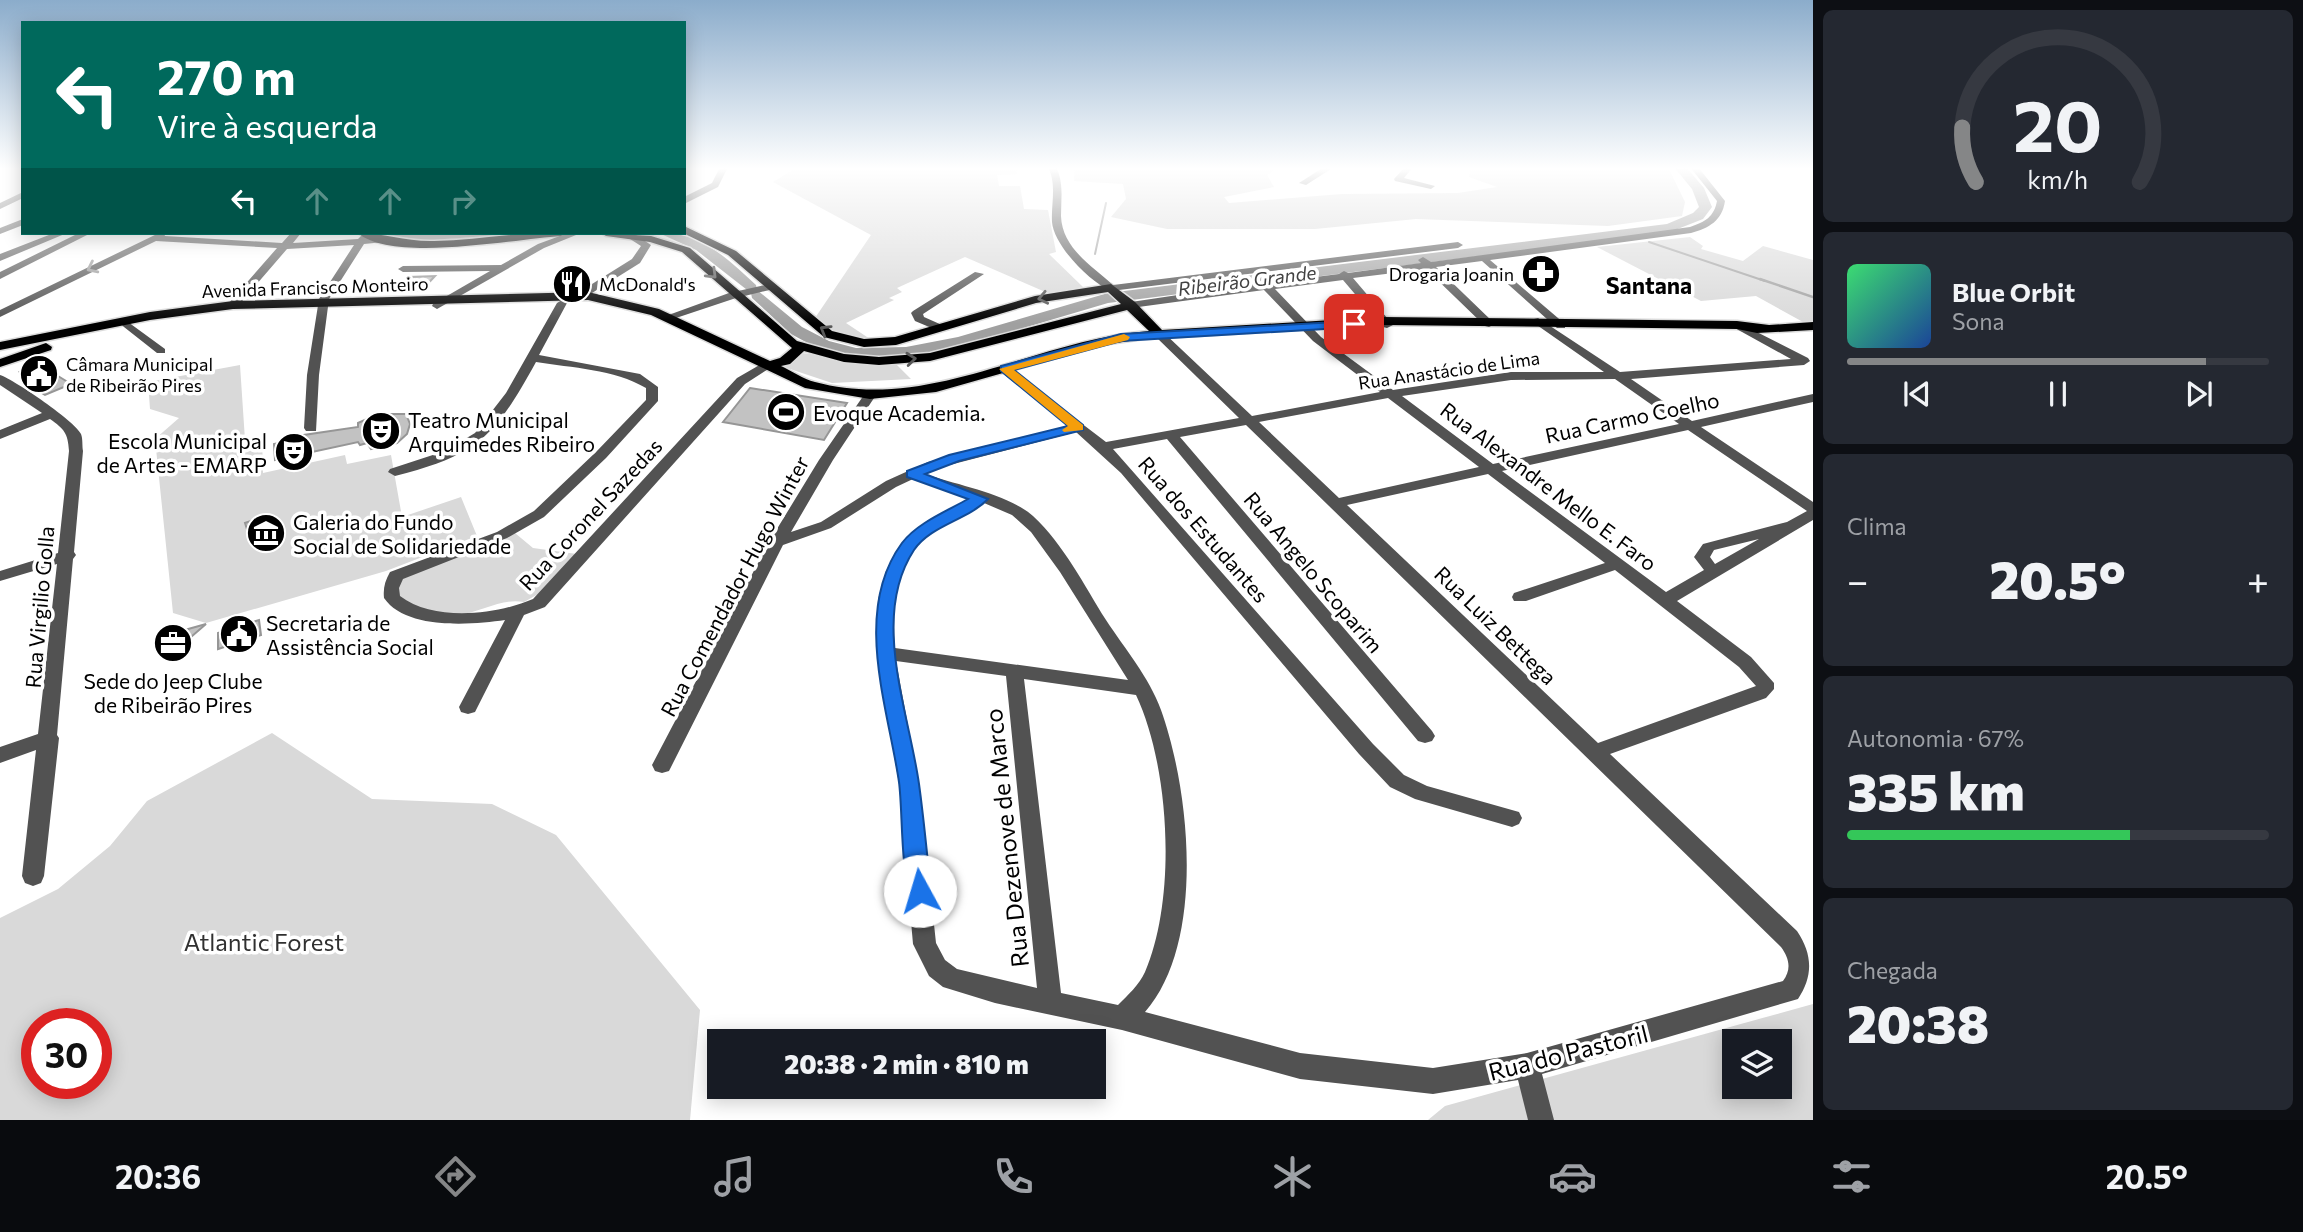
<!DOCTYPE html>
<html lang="pt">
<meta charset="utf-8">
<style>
body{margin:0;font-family:Commissioner,sans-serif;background:#242831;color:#f1f3f6;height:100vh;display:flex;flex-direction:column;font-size:26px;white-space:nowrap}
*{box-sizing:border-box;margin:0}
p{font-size:23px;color:#9ea1a6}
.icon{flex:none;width:38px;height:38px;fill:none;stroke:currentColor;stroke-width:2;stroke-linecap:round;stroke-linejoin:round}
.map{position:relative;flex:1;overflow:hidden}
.side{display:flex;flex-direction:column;gap:10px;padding:10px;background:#0d0f14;width:490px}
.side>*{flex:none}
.top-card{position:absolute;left:21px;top:21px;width:665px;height:214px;border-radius:0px;box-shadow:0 4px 18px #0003;background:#00695c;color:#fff;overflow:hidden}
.tools{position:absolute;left:1722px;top:1029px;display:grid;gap:14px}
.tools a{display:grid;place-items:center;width:70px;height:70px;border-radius:0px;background:#171b24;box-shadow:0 4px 18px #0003;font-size:35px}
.speed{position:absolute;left:21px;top:1008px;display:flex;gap:14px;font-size:35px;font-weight:700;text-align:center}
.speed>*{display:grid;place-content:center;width:91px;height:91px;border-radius:50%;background:#171b24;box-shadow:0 4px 18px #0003;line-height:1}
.speed .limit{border:10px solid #d22;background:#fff;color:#111}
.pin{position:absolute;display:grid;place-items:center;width:60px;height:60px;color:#fff;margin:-30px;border-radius:14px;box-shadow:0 4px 10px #0006}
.me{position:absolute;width:77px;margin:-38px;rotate:354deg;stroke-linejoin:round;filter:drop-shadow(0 0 5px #0008)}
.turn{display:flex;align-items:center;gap:24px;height:147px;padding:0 21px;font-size:32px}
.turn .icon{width:91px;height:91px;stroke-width:2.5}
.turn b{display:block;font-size:49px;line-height:60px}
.lanes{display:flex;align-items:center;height:66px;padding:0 21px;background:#0003;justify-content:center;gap:35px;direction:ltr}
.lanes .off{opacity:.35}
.big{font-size:52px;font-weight:800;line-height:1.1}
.side .tile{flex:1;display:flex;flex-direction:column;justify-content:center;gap:10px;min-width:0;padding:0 24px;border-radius:10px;background:#242831}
.side .dial{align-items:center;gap:0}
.dial svg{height:182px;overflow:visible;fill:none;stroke:#363941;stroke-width:7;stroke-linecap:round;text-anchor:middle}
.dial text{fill:#f1f3f6;stroke:none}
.song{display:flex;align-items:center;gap:21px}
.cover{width:84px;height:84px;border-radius:10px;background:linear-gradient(135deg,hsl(140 70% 55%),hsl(220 70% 35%))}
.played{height:7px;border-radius:4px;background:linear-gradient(90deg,#858687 85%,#363941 85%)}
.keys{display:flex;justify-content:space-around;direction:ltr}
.heat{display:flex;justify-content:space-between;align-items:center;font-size:38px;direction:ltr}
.charge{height:10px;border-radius:5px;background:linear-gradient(90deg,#34c759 67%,#363941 0)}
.trip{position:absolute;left:707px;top:1029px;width:399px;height:70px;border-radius:0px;background:#171b24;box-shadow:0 4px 18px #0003;font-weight:800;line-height:70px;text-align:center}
.menu{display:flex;height:112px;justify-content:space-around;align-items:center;background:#090b0e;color:#9ea1a6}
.menu .icon{width:49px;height:49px}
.menu .current{color:#858687}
.menu b{font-size:32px;color:#f1f3f6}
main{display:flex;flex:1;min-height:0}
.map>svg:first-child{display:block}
.green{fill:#d9d9d9;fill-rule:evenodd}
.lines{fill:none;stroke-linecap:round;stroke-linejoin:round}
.stream-far1{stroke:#a0a0a0;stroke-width:2}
.stream{stroke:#a0a0a0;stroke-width:2.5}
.river{fill:#a0a0a0;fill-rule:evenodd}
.building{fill:#c2c2c2;stroke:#969696;stroke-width:2}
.major-casing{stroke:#dbdbdb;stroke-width:3}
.minor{fill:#525252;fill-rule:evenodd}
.major{fill:#000;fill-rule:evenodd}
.oneway{stroke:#979797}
.oneway2{stroke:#595959}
.route{fill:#1a73e8;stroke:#114b97;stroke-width:2}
.slow{fill:#f59e0b}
.labels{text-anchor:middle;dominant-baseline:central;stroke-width:7;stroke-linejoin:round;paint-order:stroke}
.far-poi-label{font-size:18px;fill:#000;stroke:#fff;text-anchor:start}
.far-street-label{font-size:18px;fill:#000;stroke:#fff}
.far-water-label{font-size:19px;font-style:italic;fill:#414141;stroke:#fff}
.poi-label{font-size:21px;fill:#000;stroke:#fff;text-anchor:start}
.street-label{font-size:21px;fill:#000;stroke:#fff}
.far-district-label{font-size:23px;font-weight:bold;fill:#000;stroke:#fff}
.near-street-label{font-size:24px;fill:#000;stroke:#fff}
.near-park-label{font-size:24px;fill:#303030;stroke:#fff}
</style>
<main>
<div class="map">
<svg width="1813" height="1120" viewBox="0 0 1813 1120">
<rect width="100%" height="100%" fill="#fff"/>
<path class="green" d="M790 167H1016L1017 174 997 175 999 186H1020L1024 209 1048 210 1056 252 1049 254 1083 287 1050 294 965 257 897 288 902 292 889 298 894 300 846 323 870 339 835 334 815 318 871 235 773 182 796 168Z
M1075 167H1279L1267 175 1274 187 1224 197 1229 203 1342 194 1458 193 1497 187 1469 177 1471 167H1668L1685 202 1682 216 1608 226 1416 219 1315 229H1167L1111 217 1126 199 1123 184 1074 181Z
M1690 237 1703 246 1701 249 1743 261 1763 246 1813 260V322H1803L1756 296 1701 301 1597 247Z
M802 353 896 364 911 379 832 383 784 367Z
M240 365 245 440 262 436 263 473 345 455 347 464 391 455 402 517 461 497 477 536 386 571 206 623 173 613 155 439 179 418 150 409 148 382Z
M515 533 533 548 577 554 549 588 524 602C501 598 482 612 459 615 441 617 416 612 400 603L394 583 400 577Z
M272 733 372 799 492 804 556 835 700 1010 690 1120H0V918L58 889 110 846 147 801ZM37 1024H96V1083H37Z
M1813 1004V1120H1428L1445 1106ZM1734 1041H1780V1087H1734Z"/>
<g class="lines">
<path class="stream-far1" d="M1649 242 1765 281
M1095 254 1106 203"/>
<path class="stream" d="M1760 279 1813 297"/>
<path class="river" d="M1674 167H1686L1704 188 1712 207 1703 219 1670 232 1108 303 970 344 906 358H856L817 348 791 334 752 298 751 293 696 250 659 233C700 231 728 259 756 285L757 290 802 327 829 341 856 348 906 347 958 337 1108 293 1667 224 1693 213 1699 207 1692 189Z
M378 233H497L490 237C464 239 398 250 378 233Z"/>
</g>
<path class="building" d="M435 276 422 290 396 293 408 277Z
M38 365 58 376 71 384 45 395 32 387 39 384 20 372Z
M750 388 847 403 824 440 723 422Z
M392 414H406L410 424 407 434 397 443 371 449 367 443 360 445 358 442 275 460 274 444 296 439 297 436 358 427V423L367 419Z
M263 517 265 520 275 517 283 535 258 548 256 543 252 545 245 523Z
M259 620 261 635 218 649V633Z
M206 624 176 650 161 656 163 636Z"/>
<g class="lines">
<g class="major-casing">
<path id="major" d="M684 226 736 251 832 331 864 339 895 337 1035 296 1111 284 1135 302 1162 330 1383 317 1737 321 1769 325 1813 322V330L1757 333 1737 329 1383 325 1144 339 1102 345 936 392 870 399 805 388 651 315 588 300 233 309 150 320 0 350V342L150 312 233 301 588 292 659 309 770 361 780 358 792 348 682 252 650 242 606 236 601 233 651 236 690 248 797 341 844 354 879 357 930 353 1121 304 1108 292 1036 303 896 345 864 347 824 337 728 255 683 233ZM1127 310 1149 331C1036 339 930 413 815 382 803 379 792 371 781 366L790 364 804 351 844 362 879 365 930 361Z
M358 233C383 233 408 242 434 241 479 240 522 231 566 233L561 236C516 239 392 263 358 233Z
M46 343 52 347 51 350 0 367V359Z"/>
</g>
<path class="minor" d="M720 167H728L718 187 684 204V197L712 183Z
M1048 167H1056C1064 183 1061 199 1061 216 1062 248 1092 266 1113 285L1458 242 1463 245 1458 248 1111 291C1090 282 1054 246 1052 222 1051 203 1057 185 1048 167Z
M1324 167H1334L1306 185 1299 183Z
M1405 167H1413L1404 178 1435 186 1431 189 1395 181 1394 179Z
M1690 167H1698L1725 201C1722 221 1709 228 1691 233L1490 260 1565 324V328H1557L1482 261 1436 267 1493 322 1495 324 1489 327 1485 326 1426 269 1353 278 1393 325 1387 328 1383 327 1343 280 1275 289 1321 337 1393 390 1511 372H1604L1534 323V319L1538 318 1620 372 1791 359 1733 327V323L1737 322 1808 358 1810 361 1804 365 1631 379 1692 421 1813 394V402L1701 427 1813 502V520L1677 601 1751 657 1774 683V689L1766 698 1610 754 1797 931C1813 955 1813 976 1798 999L1542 1074 1554 1120H1528L1518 1080 1433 1094 1300 1079 1122 1030 995 1003 943 987 929 976 913 944 899 784 878 662 876 630 878 599 886 571 904 542 927 521 971 498 913 479 896 487 831 528 783 545 669 771 662 773 655 771 652 765 769 542 819 460 866 392 870 391 876 395 833 460 791 532 821 522 886 481 928 462 1068 426 1001 372 999 369 1005 365 1106 442 1239 418 1155 336V332H1163L1252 416 1380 392 1313 341 1264 290 1131 308 1126 305 1131 302 1265 282 1269 283 1339 274 1344 271 1348 273 1421 263 1418 260 1423 257 1431 262 1690 227C1705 222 1714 217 1717 201ZM1615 379 1679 424 1493 464 1402 396 1511 380ZM1388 398 1479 467 1339 498 1259 422ZM1246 425 1781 947C1789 958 1792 969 1783 981L1527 1053 1433 1068 1300 1053 1145 1012C1206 942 1190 791 1161 710 1149 677 1125 649 1106 620 1084 585 1064 545 1033 516 1008 494 957 485 925 474L938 468 1076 432 1121 473 1359 754 1390 787 1415 799 1512 827 1519 824 1522 818 1519 812 1427 786 1404 775 1373 744 1113 449 1167 439 1418 741 1425 743 1432 741 1435 736 1432 731 1180 437ZM1688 430 1807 511 1787 522 1703 544 1694 557 1704 570 1666 592 1502 471ZM1488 474 1605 563 1514 593 1512 597 1514 601H1526L1615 570 1739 667 1756 686 1598 743 1347 505ZM984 503 1012 515 1031 532 1060 572 1128 680 895 648C892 610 895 562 927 536 944 522 964 513 984 503ZM1759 539 1715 564 1710 557 1714 550ZM896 661 1006 676 1037 988 957 969 945 960 936 943 919 784ZM1024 679 1136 695C1170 767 1177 898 1145 972 1139 985 1128 995 1118 1005L1061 993Z
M23 192V198L0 209V203Z
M23 219V225L0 234V228Z
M54 233H67L0 261V254Z
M79 233H91L0 279V272Z
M159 233H164L165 236 282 243 291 233H301L293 243 358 239 364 233 367 234 368 238H384V242L364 244 329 299 319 375 316 431H306L304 428 307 375 319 299 354 245 287 249 237 307H229V303L277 248 156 241 0 317V310Z
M568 233H581L544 248 437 309 432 306 433 304 490 271 403 272 398 269 403 266 501 265 538 244Z
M627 233H633L651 245 640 263 584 298H576V294L632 259 641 246 627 237Z
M975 272 984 274 923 314 924 317 942 325V329H934L915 321 911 313 913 311Z
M770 284 774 285V289L736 298 673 319 663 317 729 293Z
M562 300 567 303 539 355 640 374 658 387V401L606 458 544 517 507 538 403 579 399 588 400 596C434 622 496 615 533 599L737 378 763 363H771L773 366 745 384 545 607 524 615 475 712 468 714 461 712 459 707 505 620C471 625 406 630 384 598 383 588 385 581 390 572L497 532 534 511 596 452 646 400V388C614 369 572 368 536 362 495 436 479 455 395 476L388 472 390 469 445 451 475 433 506 393 557 303Z
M128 322 165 349V353H157L124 327 122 325Z
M0 375C15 380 76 422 81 434 83 439 82 446 83 451L74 552 76 555 73 559 57 735 59 738 44 876 41 883 33 886 25 883 22 876 36 750 0 763V747L38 734 57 564 0 581V571L58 553 69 451C68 433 64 429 50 419L0 439V430L42 413 0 385Z"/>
<use href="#major" class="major"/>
</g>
<defs><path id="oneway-chevron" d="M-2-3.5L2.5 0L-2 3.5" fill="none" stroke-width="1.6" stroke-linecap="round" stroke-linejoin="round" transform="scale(1.75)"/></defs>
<use class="oneway" href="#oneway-chevron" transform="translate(92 268) rotate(154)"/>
<g class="oneway2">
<use href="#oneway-chevron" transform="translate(712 274) rotate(45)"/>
<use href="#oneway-chevron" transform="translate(1043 298) rotate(168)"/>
<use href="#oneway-chevron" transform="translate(825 330) rotate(-149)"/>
<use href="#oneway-chevron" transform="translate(911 359) rotate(-6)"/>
</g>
<linearGradient id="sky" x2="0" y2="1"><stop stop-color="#8baccb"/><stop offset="0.52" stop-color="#fff"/><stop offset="1" stop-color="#fff" stop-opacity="0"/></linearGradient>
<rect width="1813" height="324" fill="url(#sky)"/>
<path class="route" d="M1354 321 1358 322V327L1121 341 1014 370 1083 425V430L959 461 925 474 988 499C968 520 931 525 914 550 870 617 909 712 919 784 924 820 927 855 931 891L928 898 920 901 912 898C900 871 903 813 899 782 888 707 852 611 902 543 917 523 947 511 968 499L907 477V471L949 455 1068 426 1001 371V366L1121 334Z"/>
<path class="slow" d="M1124 334 1130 337 1128 340 1014 370 1083 425V430L1064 432 1062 430 1068 426 999 369Z"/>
<defs>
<g id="pharmacy-disc" transform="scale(2.0125)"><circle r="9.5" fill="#000" stroke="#fff"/><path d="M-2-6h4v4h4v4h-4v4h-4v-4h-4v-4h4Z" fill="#fff"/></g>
<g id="restaurant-disc" transform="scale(2.0125)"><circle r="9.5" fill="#000" stroke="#fff"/><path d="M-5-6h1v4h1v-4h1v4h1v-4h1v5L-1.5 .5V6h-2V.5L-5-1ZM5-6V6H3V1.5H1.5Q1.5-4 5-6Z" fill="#fff"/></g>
<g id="civic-disc" transform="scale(2.0125)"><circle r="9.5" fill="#000" stroke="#fff"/><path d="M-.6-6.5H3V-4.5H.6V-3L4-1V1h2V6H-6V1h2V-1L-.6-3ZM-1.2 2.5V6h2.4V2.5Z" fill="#fff"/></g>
<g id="stadium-disc" transform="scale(2.0125)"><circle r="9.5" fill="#000" stroke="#fff"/><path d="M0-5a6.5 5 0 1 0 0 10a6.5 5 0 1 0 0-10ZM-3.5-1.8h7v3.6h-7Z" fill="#fff"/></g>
<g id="theatre-disc" transform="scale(2.0125)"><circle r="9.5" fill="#000" stroke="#fff"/><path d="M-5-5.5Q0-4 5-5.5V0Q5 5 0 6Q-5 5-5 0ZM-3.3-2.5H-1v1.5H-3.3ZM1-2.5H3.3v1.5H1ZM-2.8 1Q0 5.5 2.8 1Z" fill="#fff"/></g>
<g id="museum-disc" transform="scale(2.0125)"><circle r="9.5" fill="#000" stroke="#fff"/><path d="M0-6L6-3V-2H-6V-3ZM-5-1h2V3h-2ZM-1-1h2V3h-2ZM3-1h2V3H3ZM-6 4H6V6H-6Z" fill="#fff"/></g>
<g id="office-disc" transform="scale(2.0125)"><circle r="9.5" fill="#000" stroke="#fff"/><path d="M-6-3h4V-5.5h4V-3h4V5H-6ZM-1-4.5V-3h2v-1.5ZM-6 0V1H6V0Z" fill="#fff"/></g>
</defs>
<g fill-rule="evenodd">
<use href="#pharmacy-disc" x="1541" y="274"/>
<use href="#restaurant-disc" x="572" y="284"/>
<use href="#civic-disc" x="39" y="374"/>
<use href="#stadium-disc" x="786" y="412"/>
<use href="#theatre-disc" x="381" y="431"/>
<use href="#theatre-disc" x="294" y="452"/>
<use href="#museum-disc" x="266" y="533"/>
<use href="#civic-disc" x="239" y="634"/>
<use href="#office-disc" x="173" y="643"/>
</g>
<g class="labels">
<g class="far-poi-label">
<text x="1514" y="274" text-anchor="end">Drogaria Joanin</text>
<text x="599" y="284">McDonald's</text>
<text x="66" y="364">Câmara Municipal<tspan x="66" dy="21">de Ribeirão Pires</tspan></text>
</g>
<g class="far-street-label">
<text transform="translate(315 287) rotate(-2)">Avenida Francisco Monteiro</text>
<text transform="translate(1449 370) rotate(-8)">Rua Anastácio de Lima</text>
</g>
<g class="far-water-label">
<text transform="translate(1247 280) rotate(-7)">Ribeirão Grande</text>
</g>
<g class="poi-label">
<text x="813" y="412">Evoque Academia.</text>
<text x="408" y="419">Teatro Municipal<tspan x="408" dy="24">Arquimedes Ribeiro</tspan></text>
<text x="267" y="440" text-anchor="end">Escola Municipal<tspan x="267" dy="24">de Artes - EMARP</tspan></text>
<text x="293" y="521">Galeria do Fundo<tspan x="293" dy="24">Social de Solidariedade</tspan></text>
<text x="266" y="622">Secretaria de<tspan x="266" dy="24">Assistência Social</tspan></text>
<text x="173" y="680" text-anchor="middle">Sede do Jeep Clube<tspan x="173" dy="24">de Ribeirão Pires</tspan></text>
</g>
<g class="street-label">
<text transform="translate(1632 417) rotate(-12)">Rua Carmo Coelho</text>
<text transform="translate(1549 486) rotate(37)">Rua Alexandre Mello E. Faro</text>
<text transform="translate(590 514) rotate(-47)">Rua Coronel Sazedas</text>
<text transform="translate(1204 529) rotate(49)">Rua dos Estudantes</text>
<text transform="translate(1314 572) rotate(50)">Rua Angelo Scoparim</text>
<text transform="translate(734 586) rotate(-62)">Rua Comendador Hugo Winter</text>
<text transform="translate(39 607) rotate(-85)">Rua Virgilio Golla</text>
<text transform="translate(1496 625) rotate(44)">Rua Luiz Bettega</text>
</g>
<g class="far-district-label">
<text x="1649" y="285">Santana</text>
</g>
<g class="near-street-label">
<text transform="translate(1006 838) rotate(-96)">Rua Dezenove de Marco</text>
<text transform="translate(1568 1052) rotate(-14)">Rua do Pastoril</text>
</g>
<g class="near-park-label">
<text x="264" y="941">Atlantic Forest</text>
</g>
</g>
</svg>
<div class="tools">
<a><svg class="icon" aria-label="layers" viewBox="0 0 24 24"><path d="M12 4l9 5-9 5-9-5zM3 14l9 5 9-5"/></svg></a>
</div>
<div class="speed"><div class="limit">30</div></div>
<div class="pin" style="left:1354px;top:324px;background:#d93025"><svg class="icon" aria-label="arrive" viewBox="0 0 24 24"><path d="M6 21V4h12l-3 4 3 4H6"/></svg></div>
<svg class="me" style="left:920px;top:891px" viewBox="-20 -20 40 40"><circle r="19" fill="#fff"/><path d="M0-13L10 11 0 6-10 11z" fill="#1a73e8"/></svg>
<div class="trip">20:38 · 2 min · 810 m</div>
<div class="top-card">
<div class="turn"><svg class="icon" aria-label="left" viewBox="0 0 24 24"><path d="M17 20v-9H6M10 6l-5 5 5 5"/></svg><div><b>270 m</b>Vire à esquerda</div></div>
<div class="lanes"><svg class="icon" aria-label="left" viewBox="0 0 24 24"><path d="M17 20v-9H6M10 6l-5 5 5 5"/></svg><svg class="icon off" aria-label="ahead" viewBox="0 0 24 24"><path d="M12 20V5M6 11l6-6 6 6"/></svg><svg class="icon off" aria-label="ahead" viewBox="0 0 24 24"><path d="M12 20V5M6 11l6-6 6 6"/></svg><svg class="icon off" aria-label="right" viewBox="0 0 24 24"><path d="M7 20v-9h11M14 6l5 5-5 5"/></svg></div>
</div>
</div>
<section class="side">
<div class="tile dial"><svg viewBox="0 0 100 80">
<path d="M14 69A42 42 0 1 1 86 69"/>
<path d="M14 69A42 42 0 0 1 8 45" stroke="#858687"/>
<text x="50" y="56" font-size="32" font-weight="700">20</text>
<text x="50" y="72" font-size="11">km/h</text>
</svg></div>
<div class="tile">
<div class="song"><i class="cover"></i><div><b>Blue Orbit</b><p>Sona</p></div></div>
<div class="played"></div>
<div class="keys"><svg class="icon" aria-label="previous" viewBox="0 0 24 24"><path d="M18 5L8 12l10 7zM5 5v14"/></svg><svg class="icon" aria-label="pause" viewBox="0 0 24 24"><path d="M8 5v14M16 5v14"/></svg><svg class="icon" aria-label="next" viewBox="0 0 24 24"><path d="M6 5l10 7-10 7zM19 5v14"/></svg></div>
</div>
<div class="tile"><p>Clima</p>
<div class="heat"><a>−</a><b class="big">20.5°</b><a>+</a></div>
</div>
<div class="tile"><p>Autonomia · 67%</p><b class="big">335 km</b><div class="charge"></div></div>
<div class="tile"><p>Chegada</p><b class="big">20:38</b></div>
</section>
</main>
<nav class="menu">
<b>20:36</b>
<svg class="icon current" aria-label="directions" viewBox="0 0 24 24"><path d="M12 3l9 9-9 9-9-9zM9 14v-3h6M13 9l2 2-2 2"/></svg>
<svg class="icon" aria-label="music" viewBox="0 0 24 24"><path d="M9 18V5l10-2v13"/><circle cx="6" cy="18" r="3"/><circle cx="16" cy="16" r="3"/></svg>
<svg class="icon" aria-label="phone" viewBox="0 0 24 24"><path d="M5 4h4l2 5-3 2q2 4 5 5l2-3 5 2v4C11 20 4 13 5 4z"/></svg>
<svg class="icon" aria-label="climate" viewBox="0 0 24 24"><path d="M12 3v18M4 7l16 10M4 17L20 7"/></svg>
<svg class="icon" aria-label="car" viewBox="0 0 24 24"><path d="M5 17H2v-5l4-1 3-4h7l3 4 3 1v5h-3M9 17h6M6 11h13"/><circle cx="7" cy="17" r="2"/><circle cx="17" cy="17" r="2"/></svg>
<svg class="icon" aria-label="filters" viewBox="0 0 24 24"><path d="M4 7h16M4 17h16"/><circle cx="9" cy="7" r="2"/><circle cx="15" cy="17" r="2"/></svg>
<b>20.5°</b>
</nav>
